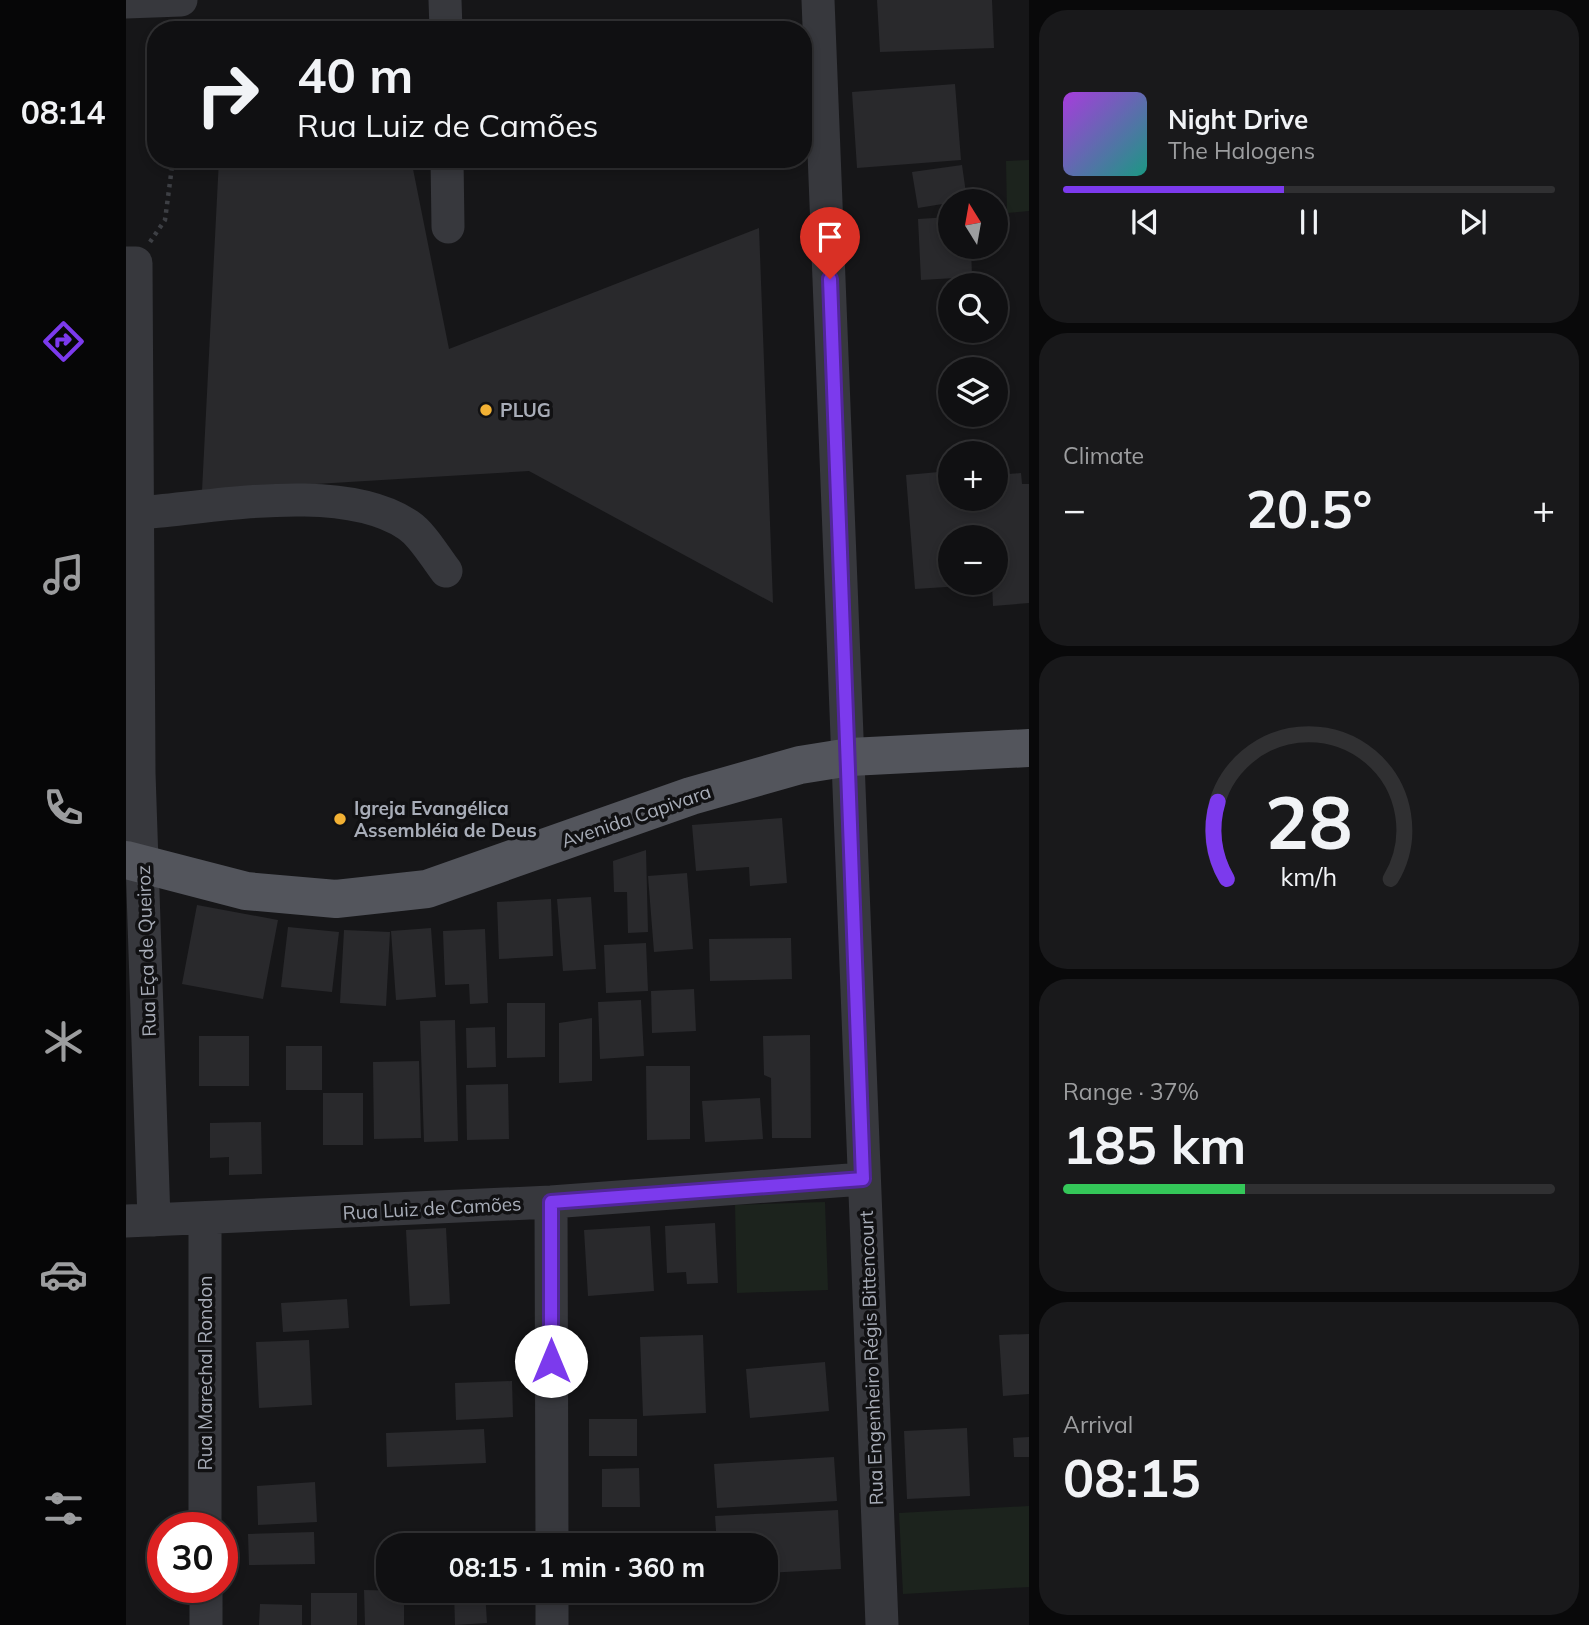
<!DOCTYPE html>
<meta charset="utf-8">
<style>
body{margin:0;font-family:Mulish,sans-serif;background:#19191b;color:#f1f3f6;height:100vh;display:flex;flex-direction:column;font-size:26px;white-space:nowrap}
*{box-sizing:border-box;margin:0}
p{font-size:23px;color:#9c9d9f}
.icon{flex:none;width:38px;height:38px;fill:none;stroke:currentColor;stroke-width:2;stroke-linecap:round;stroke-linejoin:round}
.map{position:relative;flex:1;overflow:hidden}
.panel{display:flex;flex-direction:column;gap:10px;padding:10px;background:#09090a;width:560px}
.panel>*{flex:none}
.banner{position:absolute;left:21px;top:21px;width:665px;height:147px;border-radius:28px;box-shadow:0 4px 10px #0003,0 0 0 2px #303032;background:#101012;color:#f1f3f6;overflow:hidden}
.needle{width:46px;rotate:349deg}
.tools{position:absolute;left:812px;top:189px;display:grid;gap:14px}
.tools a{display:grid;place-items:center;width:70px;height:70px;border-radius:50%;background:#101012;box-shadow:0 4px 10px #0003,0 0 0 2px #303032;font-size:35px}
.speed{position:absolute;left:21px;top:1512px;display:flex;gap:14px;font-size:35px;font-weight:700;text-align:center}
.speed>*{display:grid;place-content:center;width:91px;height:91px;border-radius:50%;background:#101012;box-shadow:0 4px 10px #0003,0 0 0 2px #303032;line-height:1}
.speed .limit{border:10px solid #d22;background:#fff;color:#111}
.pin{position:absolute;display:grid;place-items:center;width:60px;height:60px;color:#fff;margin:-72px -30px;border-radius:50% 50% 50% 0;rotate:-45deg;box-shadow:0 0 7px #0007}
.pin .icon{rotate:45deg}
.me{position:absolute;width:77px;margin:-38px;rotate:0deg;stroke-linejoin:round;filter:drop-shadow(0 0 5px #0008)}
.turn{display:flex;align-items:center;gap:24px;height:147px;padding:0 35px;font-size:32px}
.turn .icon{width:91px;height:91px;stroke-width:2.5}
.turn b{display:block;font-size:49px;line-height:60px}
.big{font-size:52px;font-weight:700;line-height:1.1}
.panel .card{flex:1;display:flex;flex-direction:column;justify-content:center;gap:10px;min-width:0;padding:0 24px;border-radius:28px;background:#19191b}
.panel .dial{align-items:center;gap:0}
.dial svg{height:182px;overflow:visible;fill:none;stroke:#303032;stroke-width:7;stroke-linecap:round;text-anchor:middle}
.dial text{fill:#f1f3f6;stroke:none}
.song{display:flex;align-items:center;gap:21px}
.cover{width:84px;height:84px;border-radius:10px;background:linear-gradient(135deg,hsl(280 70% 55%),hsl(170 70% 35%))}
.played{height:7px;border-radius:4px;background:linear-gradient(90deg,#7c3aed 45%,#303032 45%)}
.keys{display:flex;justify-content:space-around;direction:ltr}
.heat{display:flex;justify-content:space-between;align-items:center;font-size:38px;direction:ltr}
.charge{height:10px;border-radius:5px;background:linear-gradient(90deg,#34c759 37%,#303032 0)}
.trip{position:absolute;left:250px;top:1533px;width:402px;height:70px;border-radius:28px;background:#101012;box-shadow:0 4px 10px #0003,0 0 0 2px #303032;font-weight:700;line-height:70px;text-align:center}
main{display:flex;flex:1;min-height:0}
.dock{display:flex;flex-direction:column;width:126px;justify-content:space-around;align-items:center;background:#060607;color:#9c9d9f}
.dock .icon{width:49px;height:49px}
.dock .on{color:#7c3aed}
.dock b{font-size:32px;color:#f1f3f6}
.map>svg:first-child{display:block}
.green{fill:#1c231d}
.building{fill:#29292c}
.lines{fill:none;stroke-linecap:round;stroke-linejoin:round}
.path{stroke:#3d3f44;stroke-width:4.5;stroke-dasharray:3.5 5;stroke-linecap:butt}
.minor{stroke:#37383d;stroke-width:33}
.major{stroke:#53555c;stroke-width:38}
.route-casing{stroke:#51269a;stroke-width:18}
.route{stroke:#7c3aed;stroke-width:12}
.poi-dot{fill:#f2b134;stroke:#111113;stroke-width:2.5}
.labels{text-anchor:middle;dominant-baseline:central;stroke-width:7;stroke-linejoin:round;paint-order:stroke}
.poi-label{font-size:19px;font-weight:bold;fill:#a8adb8;stroke:#111113;text-anchor:start}
.street-label{font-size:19px;fill:#a8adb8;stroke:#111113}
</style>
<main>
<nav class="dock">
<b>08:14</b>
<svg class="icon on" aria-label="directions" viewBox="0 0 24 24"><path d="M12 3l9 9-9 9-9-9zM9 14v-3h6M13 9l2 2-2 2"/></svg>
<svg class="icon" aria-label="music" viewBox="0 0 24 24"><path d="M9 18V5l10-2v13"/><circle cx="6" cy="18" r="3"/><circle cx="16" cy="16" r="3"/></svg>
<svg class="icon" aria-label="phone" viewBox="0 0 24 24"><path d="M5 4h4l2 5-3 2q2 4 5 5l2-3 5 2v4C11 20 4 13 5 4z"/></svg>
<svg class="icon" aria-label="climate" viewBox="0 0 24 24"><path d="M12 3v18M4 7l16 10M4 17L20 7"/></svg>
<svg class="icon" aria-label="car" viewBox="0 0 24 24"><path d="M5 17H2v-5l4-1 3-4h7l3 4 3 1v5h-3M9 17h6M6 11h13"/><circle cx="7" cy="17" r="2"/><circle cx="17" cy="17" r="2"/></svg>
<svg class="icon" aria-label="filters" viewBox="0 0 24 24"><path d="M4 7h16M4 17h16"/><circle cx="9" cy="7" r="2"/><circle cx="15" cy="17" r="2"/></svg>
</nav>
<div class="map">
<svg width="903" height="1625" viewBox="0 0 903 1625">
<rect width="100%" height="100%" fill="#161618"/>
<path class="green" d="M903 160V211L881 213 880 161Z
M699 1202 702 1290 611 1293 609 1205Z
M903 1506V1587L777 1594 773 1513Z"/>
<path class="building" d="M751 0H866L868 48 754 52Z
M829 84 835 160 731 168 726 92Z
M93 159H285L323 349 633 228 647 603 403 471 76 491Z
M381 159H463V161L382 166Z
M836 165 841 200 792 208 786 172Z
M824 217V247H845L846 277 795 280 792 219Z
M824 471V499H870V475L895 473 896 484H903V603L867 606 866 583H870V537H824V583L851 585 789 589 780 475Z
M656 818 661 883 624 886 623 867 570 871 566 825Z
M520 850 522 932 502 933 501 892H488L487 861Z
M561 873 567 949 528 952 522 876Z
M465 897 470 969 437 971 431 899Z
M425 899 427 956 373 959 371 902Z
M71 905 152 920 137 999 56 984Z
M162 927 213 932 206 992 155 987Z
M305 928 310 997 270 1000 265 931Z
M359 929 362 1003 344 1004 343 984 319 985 317 931Z
M218 930 264 932 260 1006 214 1003Z
M665 938 666 979 584 981 583 939Z
M520 943 522 991 480 993 478 945Z
M568 989 570 1031 526 1033 525 991Z
M515 1000 518 1056 474 1059 472 1002Z
M381 1003H419V1057L381 1058Z
M466 1018V1081L433 1083V1023Z
M329 1020 332 1141 298 1142 294 1021Z
M369 1027 370 1067 341 1068 340 1028Z
M684 1035 685 1138H646L645 1078 638 1075 637 1036Z
M73 1036H123V1086H73Z
M160 1046H196V1090H160Z
M293 1061 295 1138 248 1139 247 1062Z
M520 1066H564V1139L521 1140Z
M382 1084 383 1139 341 1140 340 1085Z
M197 1093H237V1145H197Z
M634 1098 637 1139 579 1142 576 1101Z
M135 1122 136 1174 103 1175V1157L84 1158V1123Z
M589 1223 592 1283 561 1284 560 1272 541 1273 539 1226Z
M524 1226 528 1291 462 1296 458 1230Z
M320 1228 324 1304 284 1306 280 1230Z
M221 1299 223 1328 157 1332 155 1303Z
M903 1334V1394L877 1396 873 1335Z
M577 1335 580 1413 517 1416 514 1337Z
M183 1340 186 1405 133 1408 130 1342Z
M699 1362 703 1411 624 1418 620 1369Z
M386 1381 387 1417 330 1420 329 1383Z
M463 1419H511V1456H463Z
M841 1428 844 1496 781 1499 778 1431Z
M358 1429 360 1463 261 1467 260 1433Z
M903 1437V1457H888L887 1438Z
M708 1457 711 1501 591 1508 588 1464Z
M513 1468 514 1507H476V1469Z
M189 1482 191 1522 132 1525 131 1486Z
M712 1510 715 1569 640 1573V1545H591L589 1516Z
M188 1532 189 1564 123 1565 122 1534Z
M238 1590 278 1591V1625H239Z
M328 1591H359L361 1623 329 1625Z
M185 1593H231V1625H185Z
M134 1604 176 1605V1625H133Z"/>
<g class="lines">
<path class="path" d="M24 242 39 220 47 159"/>
<path class="minor" d="M319 0 320 30
M692 0 756 1625
M0 2 55 0
M321 159 322 227
M0 263H10L13 773 28 1220
M13 513C89 507 217 481 282 525 297 535 309 557 320 571
M425 1202 426 1545
M79 1218V1528
M0 1221 425 1202 737 1179
M80 1587V1625
M426 1591V1625"/>
<path class="major" d="M0 860 120 891 210 899 301 889 565 796 674 765 724 757 903 748"/>
</g>
<g class="lines">
<g class="route-casing">
<path id="route" d="M425 1361V1202L737 1179 704 279"/>
</g>
<use href="#route" class="route"/>
</g>
<g class="poi-dot">
<circle cx="360" cy="410" r="7"/>
<circle cx="214" cy="819" r="7"/>
</g>
<g class="labels">
<g class="poi-label">
<text x="374" y="410">PLUG</text>
<text x="228" y="808">Igreja Evangélica<tspan x="228" dy="22">Assembléia de Deus</tspan></text>
</g>
<g class="street-label">
<text transform="translate(510 816) rotate(-19)">Avenida Capivara</text>
<text transform="translate(20 951) rotate(-92)">Rua Eça de Queiroz</text>
<text transform="translate(306 1208) rotate(-3)">Rua Luiz de Camões</text>
<text transform="translate(745 1358) rotate(-92)">Rua Engenheiro Régis Bittencourt</text>
<text transform="translate(79 1373) rotate(-90)">Rua Marechal Rondon</text>
</g>
</g>
</svg>
<div class="tools">
<a><svg class="needle" viewBox="-14 -14 28 28"><path d="M0-13l5 13h-10z" fill="#e53935"/><path d="M0 13l5-13h-10z" fill="#9c9d9f"/></svg></a>
<a><svg class="icon" aria-label="search" viewBox="0 0 24 24"><circle cx="10" cy="10" r="6"/><path d="M15 15l6 6"/></svg></a>
<a><svg class="icon" aria-label="layers" viewBox="0 0 24 24"><path d="M12 4l9 5-9 5-9-5zM3 14l9 5 9-5"/></svg></a>
<a>+</a>
<a>−</a>
</div>
<div class="speed"><div class="limit">30</div></div>
<div class="pin" style="left:704px;top:279px;background:#d93025"><svg class="icon" aria-label="arrive" viewBox="0 0 24 24"><path d="M6 21V4h12l-3 4 3 4H6"/></svg></div>
<svg class="me" style="left:425px;top:1361px" viewBox="-20 -20 40 40"><circle r="19" fill="#fff"/><path d="M0-13L10 11 0 6-10 11z" fill="#7c3aed"/></svg>
<div class="trip">08:15 · 1 min · 360 m</div>
<div class="banner">
<div class="turn"><svg class="icon" aria-label="right" viewBox="0 0 24 24"><path d="M7 20v-9h11M14 6l5 5-5 5"/></svg><div><b>40 m</b>Rua Luiz de Camões</div></div>
</div>
</div>
<section class="panel">
<div class="card">
<div class="song"><i class="cover"></i><div><b>Night Drive</b><p>The Halogens</p></div></div>
<div class="played"></div>
<div class="keys"><svg class="icon" aria-label="previous" viewBox="0 0 24 24"><path d="M18 5L8 12l10 7zM5 5v14"/></svg><svg class="icon" aria-label="pause" viewBox="0 0 24 24"><path d="M8 5v14M16 5v14"/></svg><svg class="icon" aria-label="next" viewBox="0 0 24 24"><path d="M6 5l10 7-10 7zM19 5v14"/></svg></div>
</div>
<div class="card"><p>Climate</p>
<div class="heat"><a>−</a><b class="big">20.5°</b><a>+</a></div>
</div>
<div class="card dial"><svg viewBox="0 0 100 80">
<path d="M14 69A42 42 0 1 1 86 69"/>
<path d="M14 69A42 42 0 0 1 10 35" stroke="#7c3aed"/>
<text x="50" y="56" font-size="32" font-weight="700">28</text>
<text x="50" y="72" font-size="11">km/h</text>
</svg></div>
<div class="card"><p>Range · 37%</p><b class="big">185 km</b><div class="charge"></div></div>
<div class="card"><p>Arrival</p><b class="big">08:15</b></div>
</section>
</main>
